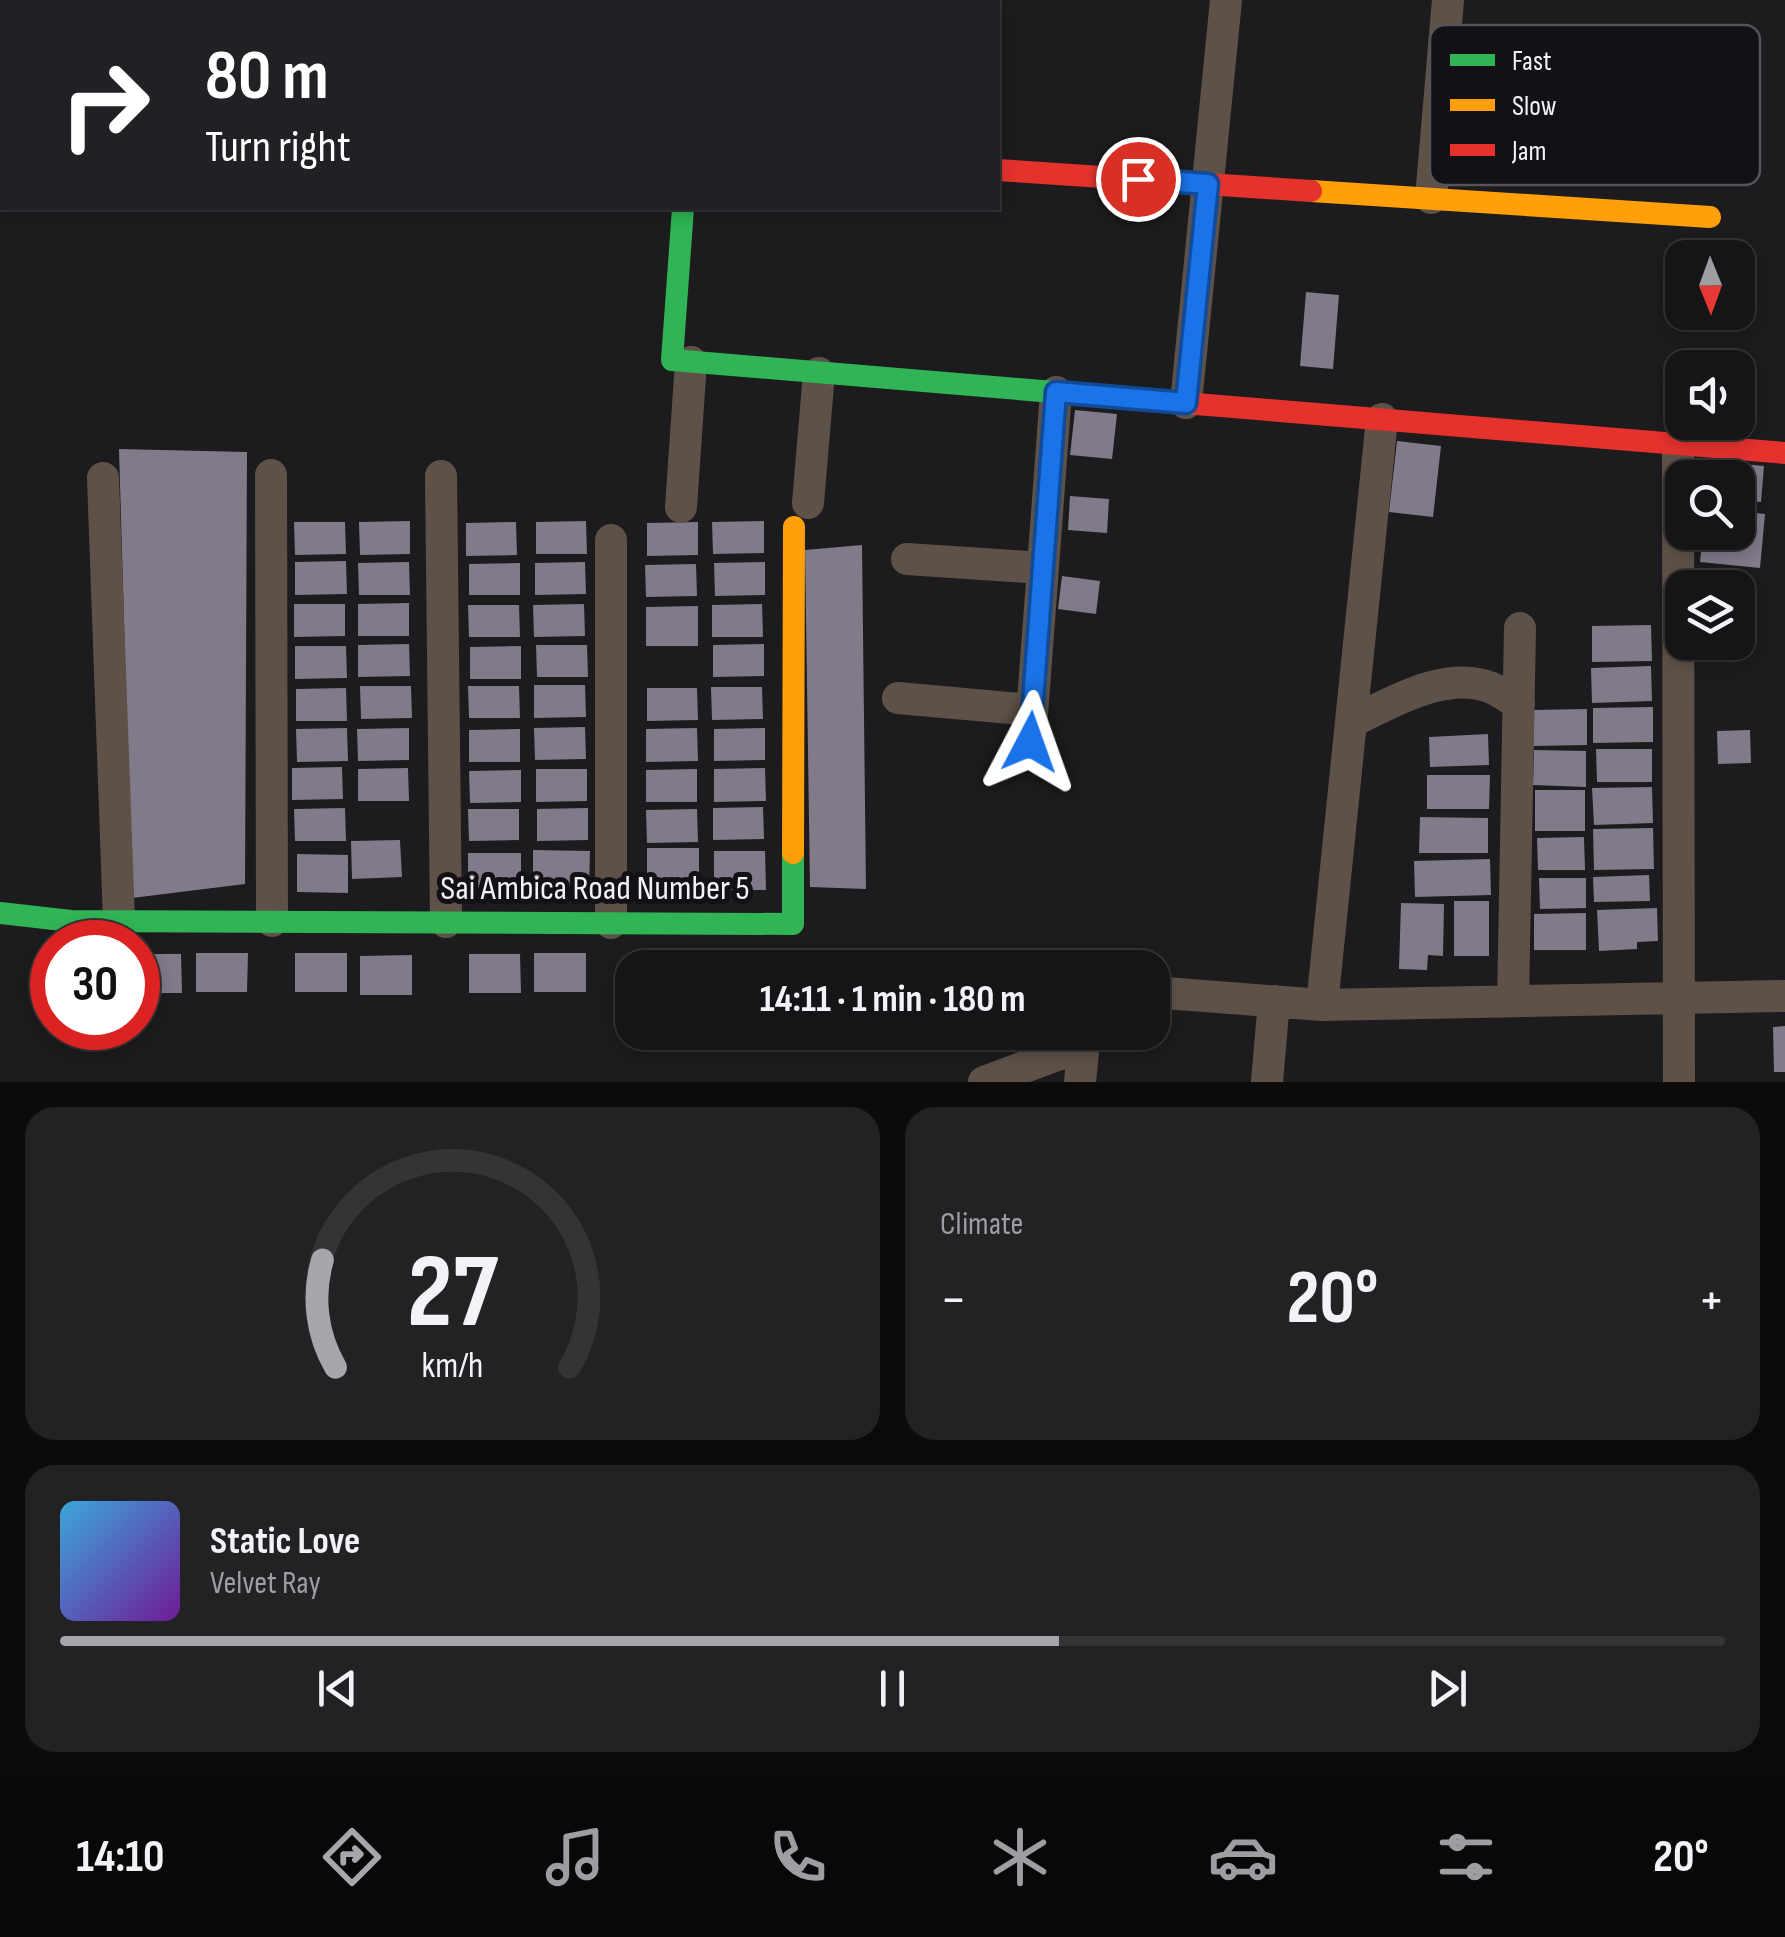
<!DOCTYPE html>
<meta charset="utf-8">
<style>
body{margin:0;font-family:"Sofia Sans Condensed",sans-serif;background:#222123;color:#f1f3f6;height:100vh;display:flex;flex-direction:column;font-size:38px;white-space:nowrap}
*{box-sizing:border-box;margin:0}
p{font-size:32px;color:#9d9ea1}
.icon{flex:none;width:55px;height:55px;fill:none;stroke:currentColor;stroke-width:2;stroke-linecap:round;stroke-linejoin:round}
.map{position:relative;height:1082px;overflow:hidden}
.side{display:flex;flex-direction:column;gap:25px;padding:25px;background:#0c0b0c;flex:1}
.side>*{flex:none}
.top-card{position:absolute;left:0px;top:0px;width:1000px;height:210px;box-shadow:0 5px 15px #0003,0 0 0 2px #343335;background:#202124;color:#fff;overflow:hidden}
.needle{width:65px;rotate:179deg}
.buttons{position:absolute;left:1665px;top:240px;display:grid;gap:20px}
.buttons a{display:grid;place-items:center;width:90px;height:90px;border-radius:20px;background:#151416;box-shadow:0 5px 15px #0003,0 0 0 2px #343335;font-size:50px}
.speed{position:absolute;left:30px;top:920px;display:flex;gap:20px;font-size:50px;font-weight:700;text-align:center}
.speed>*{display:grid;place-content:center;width:130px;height:130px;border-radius:50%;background:#151416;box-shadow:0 5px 15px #0003,0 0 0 2px #343335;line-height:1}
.speed .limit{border:15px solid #d22;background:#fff;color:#111}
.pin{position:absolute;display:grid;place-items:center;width:85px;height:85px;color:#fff;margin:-42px;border:5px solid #fff;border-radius:50%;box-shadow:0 2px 10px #0007}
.me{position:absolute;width:110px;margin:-55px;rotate:4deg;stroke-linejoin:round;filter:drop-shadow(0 0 8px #0008)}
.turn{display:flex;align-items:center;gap:35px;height:210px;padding:0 40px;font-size:45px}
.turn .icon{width:130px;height:130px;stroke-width:2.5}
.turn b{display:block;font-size:70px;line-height:85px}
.big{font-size:75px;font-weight:700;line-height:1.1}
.side .widget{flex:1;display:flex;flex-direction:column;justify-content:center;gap:15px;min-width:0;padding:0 35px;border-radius:30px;background:#222123}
.side .dial{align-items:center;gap:0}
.dial svg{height:260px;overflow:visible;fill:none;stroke:#343335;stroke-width:7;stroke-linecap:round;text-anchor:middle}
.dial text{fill:#f1f3f6;stroke:none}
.song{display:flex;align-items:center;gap:30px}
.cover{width:120px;height:120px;border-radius:15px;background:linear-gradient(135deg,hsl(200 70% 55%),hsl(280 70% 35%))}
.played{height:10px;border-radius:5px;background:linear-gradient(90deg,#a8a6aa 60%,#343335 60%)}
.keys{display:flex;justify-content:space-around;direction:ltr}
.heat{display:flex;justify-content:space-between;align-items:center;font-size:55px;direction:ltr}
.side .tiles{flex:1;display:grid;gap:25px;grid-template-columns:1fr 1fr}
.widget:last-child{grid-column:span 2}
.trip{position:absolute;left:615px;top:950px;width:555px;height:100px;border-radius:30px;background:#151416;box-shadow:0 5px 15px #0003,0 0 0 2px #343335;font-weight:700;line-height:100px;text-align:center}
.tab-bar{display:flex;height:160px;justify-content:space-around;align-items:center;background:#080809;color:#9d9ea1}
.tab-bar .icon{width:70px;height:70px}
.tab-bar .active{color:#a8a6aa}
.tab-bar b{font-size:45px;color:#f1f3f6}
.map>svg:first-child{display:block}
.building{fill:#817a89}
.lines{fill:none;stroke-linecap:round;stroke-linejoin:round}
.street{stroke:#5e5248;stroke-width:32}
.fast{stroke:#30b455;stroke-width:22}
.slow{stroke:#ff9f0a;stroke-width:22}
.jam{stroke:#e5322d;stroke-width:22}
.route-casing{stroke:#114b97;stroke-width:25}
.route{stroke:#1a73e8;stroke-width:18}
.labels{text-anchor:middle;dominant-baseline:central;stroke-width:10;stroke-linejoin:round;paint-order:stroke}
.street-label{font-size:35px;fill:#f3f1f5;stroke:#131116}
.key{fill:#131116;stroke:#565459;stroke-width:2.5}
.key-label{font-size:28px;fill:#f3f1f5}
</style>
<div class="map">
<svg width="1785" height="1082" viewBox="0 0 1785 1082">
<rect width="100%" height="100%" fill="#1c1b1e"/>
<path class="building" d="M1306 292 1339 295 1333 369 1300 366Z
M1075 410 1117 414 1112 459 1070 455Z
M1397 441 1441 446 1433 517 1389 512Z
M119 449 247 452 245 884 132 898Z
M1709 461 1764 466 1761 502 1738 500V478H1708Z
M1070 496 1109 499 1107 533 1068 530Z
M1738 511 1765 514 1760 568 1700 562 1703 532H1738Z
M410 521V554L360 555 359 522Z
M586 521 587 554H536V522Z
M764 521V553L713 554 712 522Z
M294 522H345L346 554 295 555Z
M516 522 517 555 466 556V523Z
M698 522V555L647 556V523Z
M862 545 866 889 810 887 805 550Z
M346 561 347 594 295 595V562Z
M409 562 410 595H359L358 563Z
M585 562 586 594 535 595V563Z
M765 562V595L715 596 714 563Z
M520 563V595H469V564Z
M696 564 697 596 646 597 645 565Z
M1062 576 1100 581 1096 614 1058 609Z
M409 603V636H358V604Z
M294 604H345V636L294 637Z
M584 604 585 636 534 637 533 605Z
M762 604 763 637H712V605Z
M468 605H519L520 637H469Z
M698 606V646H646V607Z
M1651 625 1652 661 1592 662V626Z
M409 644 410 676 358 677V645Z
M764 644V676L713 677V645Z
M536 645H587L588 677H537Z
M295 646H346L347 678 295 679Z
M521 646V679H470V647Z
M1651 666 1652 701 1592 703 1591 668Z
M534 685H585L586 717 534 718Z
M360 686H411L412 718 361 719Z
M468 686H519L520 718H469Z
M711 687H762L763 719 712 720Z
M346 688 347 721H296V689Z
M647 688H697L698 720 647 721Z
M1653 707V742L1593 743V708Z
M1587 709V745L1533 746 1532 710Z
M585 727 586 759 535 760 534 728Z
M347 728 348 761 297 762 296 729Z
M409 728V760L358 761 357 729Z
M697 728 698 761 646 762V729Z
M765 728V760L714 761V729Z
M520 729V762H469V730Z
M1750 730 1751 763 1718 764 1717 731Z
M1488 734 1489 765 1430 767 1429 737Z
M1596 749H1652V782H1597Z
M1534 750 1586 751V787L1533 785Z
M342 767 343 799 292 800V768Z
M408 768 409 801H358V769Z
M765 768 766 801 714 802V769Z
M536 769H587V801L536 802Z
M697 769V802H646V770Z
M521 770V802L470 803 469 771Z
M1427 775H1490L1489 809H1427Z
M1652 787 1653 823 1594 825 1592 788Z
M1535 790H1585V831H1535Z
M763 807 764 839 713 840V808Z
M345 808 346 841H295L294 809Z
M588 808V840L537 841V809Z
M468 809H519V840L469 841Z
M697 809 698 842 647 843 646 810Z
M1420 817 1488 818V853H1419Z
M1653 828 1654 869 1594 870 1593 829Z
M1584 837 1585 870H1538L1537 838Z
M400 840 402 877 352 879 351 841Z
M647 848H699V887H647Z
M533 850 590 851 589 889 533 888Z
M714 851H765L766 890H714Z
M468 853H521V893H468Z
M297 854 348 855V893L297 892Z
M1490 859 1491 895 1415 897 1414 861Z
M1649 875 1650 901 1594 902 1593 877Z
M1539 878H1586V908L1540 909Z
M1454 901H1489V956H1454Z
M1401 903 1444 904 1443 956 1428 955 1427 970 1399 969Z
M1657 908 1658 941 1637 942V949L1599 951 1597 910Z
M1586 913V950H1534V914Z
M648 952H700V968H648Z
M196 953H248L247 992H196Z
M295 953H347V992H295Z
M534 953H586V992H534Z
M138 954H181L182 993H138Z
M469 954H520L521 993H469Z
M712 954H764V968H712Z
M824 954H876V968H824Z
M412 955V995H360V956Z
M1785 1026V1072H1774L1773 1027Z"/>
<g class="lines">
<path class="street" d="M984 2V0
M1431 198 1448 0
M1186 403 1226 0
M1678 444 1679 1082
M271 475 272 921
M441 476 446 922
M103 478 119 921
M808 503 819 373
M681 507 691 362
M907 559 1043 568
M898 698 1032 710
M1351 722C1391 703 1446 669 1492 688 1501 692 1510 699 1519 704
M1030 742 1056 392
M611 923V540
M1152 992 1322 1005 1785 996
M1513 1001 1520 628
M1322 1005 1382 419
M984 1082 1084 1045
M1080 1082 1085 1032
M1267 1082 1274 1001"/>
<path class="fast" d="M683 208 672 360 1196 404
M0 913 71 921 793 924V853"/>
<path class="slow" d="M1311 191 1710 217
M793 853 794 527"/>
<path class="jam" d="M998 170 1311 191
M1196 404 1785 453"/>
</g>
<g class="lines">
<g class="route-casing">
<path id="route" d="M1030 742 1056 392 1186 403 1208 184 1138 179"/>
</g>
<use href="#route" class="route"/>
</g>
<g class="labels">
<g class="street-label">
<text x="595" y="888">Sai Ambica Road Number 5</text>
</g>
</g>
<rect x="1430" y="25" width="330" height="160" rx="15" class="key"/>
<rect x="1450" y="54" width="45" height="12" fill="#30b455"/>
<rect x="1450" y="99" width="45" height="12" fill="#ff9f0a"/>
<rect x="1450" y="144" width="45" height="12" fill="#e5322d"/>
<g class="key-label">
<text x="1512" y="70">Fast</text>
<text x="1512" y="115">Slow</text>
<text x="1512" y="160">Jam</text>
</g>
</svg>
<div class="buttons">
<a><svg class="needle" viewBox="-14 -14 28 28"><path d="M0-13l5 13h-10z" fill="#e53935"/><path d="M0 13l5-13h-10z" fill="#9d9ea1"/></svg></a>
<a><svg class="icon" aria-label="sound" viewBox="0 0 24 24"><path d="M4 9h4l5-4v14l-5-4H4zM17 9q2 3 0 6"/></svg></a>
<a><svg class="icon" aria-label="search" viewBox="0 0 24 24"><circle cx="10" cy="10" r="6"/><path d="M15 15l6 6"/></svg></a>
<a><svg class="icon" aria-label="layers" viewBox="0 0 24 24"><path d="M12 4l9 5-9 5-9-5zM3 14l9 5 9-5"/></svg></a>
</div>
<div class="speed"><div class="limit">30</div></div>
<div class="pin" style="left:1138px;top:179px;background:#d93025"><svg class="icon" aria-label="arrive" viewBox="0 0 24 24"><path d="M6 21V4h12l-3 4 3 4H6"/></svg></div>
<svg class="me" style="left:1030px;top:742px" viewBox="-20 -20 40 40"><path d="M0-17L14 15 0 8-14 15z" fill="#1a73e8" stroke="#fff" stroke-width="4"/></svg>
<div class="trip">14:11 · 1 min · 180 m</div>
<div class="top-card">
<div class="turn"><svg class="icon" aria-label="right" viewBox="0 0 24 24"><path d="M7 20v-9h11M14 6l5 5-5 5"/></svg><div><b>80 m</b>Turn right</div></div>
</div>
</div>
<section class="side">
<div class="tiles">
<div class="widget dial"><svg viewBox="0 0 100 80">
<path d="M14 69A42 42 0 1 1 86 69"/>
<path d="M14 69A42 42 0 0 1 10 36" stroke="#a8a6aa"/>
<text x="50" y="56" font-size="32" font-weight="700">27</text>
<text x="50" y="72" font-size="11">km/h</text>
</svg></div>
<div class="widget"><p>Climate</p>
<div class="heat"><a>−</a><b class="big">20°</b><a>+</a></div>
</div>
<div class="widget">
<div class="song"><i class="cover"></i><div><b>Static Love</b><p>Velvet Ray</p></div></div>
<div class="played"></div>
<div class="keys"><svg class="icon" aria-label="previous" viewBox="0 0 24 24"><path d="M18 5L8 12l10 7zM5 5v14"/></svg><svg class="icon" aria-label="pause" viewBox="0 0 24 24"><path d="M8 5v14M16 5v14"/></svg><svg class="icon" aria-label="next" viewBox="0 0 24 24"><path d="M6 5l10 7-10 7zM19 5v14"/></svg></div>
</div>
</div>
</section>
<nav class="tab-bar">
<b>14:10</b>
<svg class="icon active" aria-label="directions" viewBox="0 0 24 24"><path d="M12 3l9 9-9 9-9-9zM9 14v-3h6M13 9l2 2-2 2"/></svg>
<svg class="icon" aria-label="music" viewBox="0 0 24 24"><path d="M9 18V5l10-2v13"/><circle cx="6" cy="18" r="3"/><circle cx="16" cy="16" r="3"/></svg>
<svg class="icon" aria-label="phone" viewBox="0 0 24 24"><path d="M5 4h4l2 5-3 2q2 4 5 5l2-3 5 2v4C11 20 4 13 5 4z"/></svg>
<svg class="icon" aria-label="climate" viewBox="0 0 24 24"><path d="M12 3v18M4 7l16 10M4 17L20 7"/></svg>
<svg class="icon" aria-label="car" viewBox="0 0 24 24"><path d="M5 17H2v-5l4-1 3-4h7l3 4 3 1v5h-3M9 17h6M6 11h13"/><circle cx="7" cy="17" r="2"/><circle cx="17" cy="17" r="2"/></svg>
<svg class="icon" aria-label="filters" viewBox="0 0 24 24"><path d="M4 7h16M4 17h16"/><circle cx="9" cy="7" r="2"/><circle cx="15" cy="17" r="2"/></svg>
<b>20°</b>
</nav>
